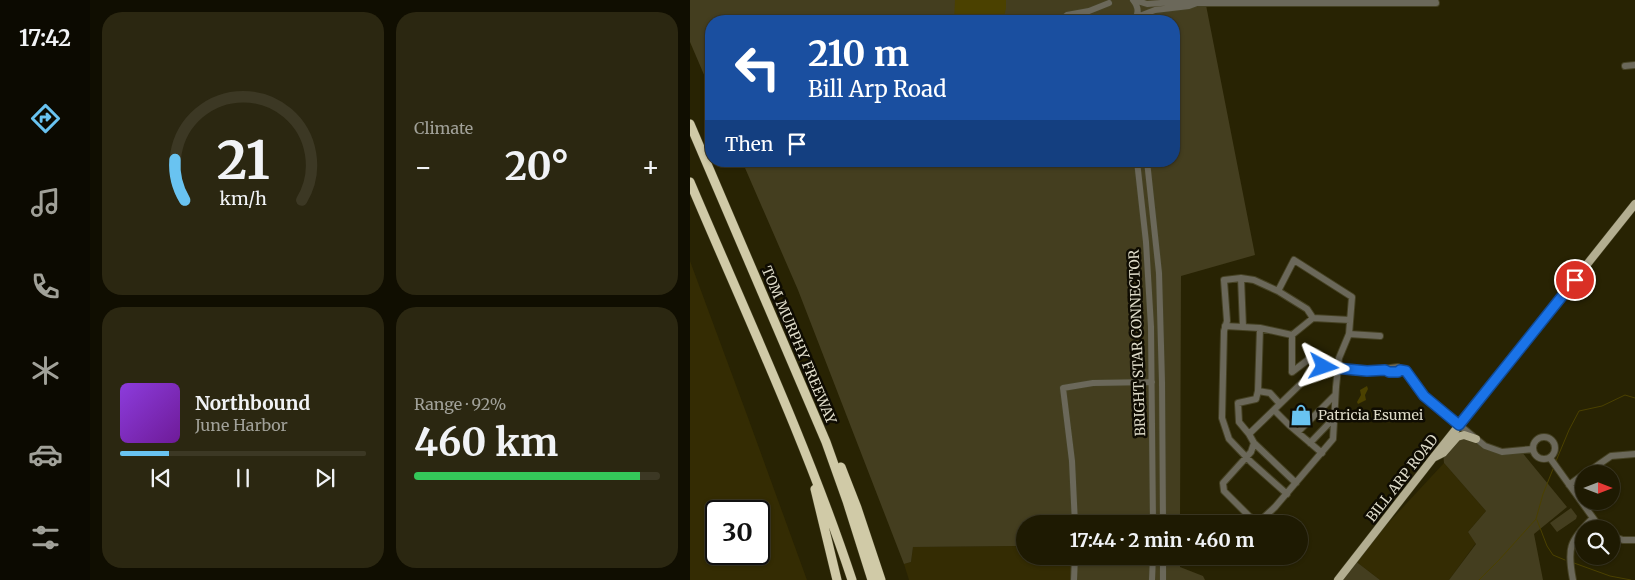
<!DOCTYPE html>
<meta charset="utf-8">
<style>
body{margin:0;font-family:Merriweather,serif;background:#2b2711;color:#f1f3f6;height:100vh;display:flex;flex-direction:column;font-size:19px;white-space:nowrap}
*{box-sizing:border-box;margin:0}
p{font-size:16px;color:#a1a199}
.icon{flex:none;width:28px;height:28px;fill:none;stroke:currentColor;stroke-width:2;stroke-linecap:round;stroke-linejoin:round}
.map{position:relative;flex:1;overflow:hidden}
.drawer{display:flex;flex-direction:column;gap:12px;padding:12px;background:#100e01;width:600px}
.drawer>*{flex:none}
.hud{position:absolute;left:15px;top:15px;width:475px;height:152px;border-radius:20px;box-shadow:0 1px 4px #0004,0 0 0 1px #3c3824;background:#1a4fa0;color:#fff;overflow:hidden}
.needle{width:32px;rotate:90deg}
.buttons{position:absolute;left:885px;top:465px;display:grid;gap:10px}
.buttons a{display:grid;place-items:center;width:45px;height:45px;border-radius:50%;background:#1e1a02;box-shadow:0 1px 4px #0004,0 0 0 1px #3c3824;font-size:25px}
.speed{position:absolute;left:15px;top:500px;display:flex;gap:10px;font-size:25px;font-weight:700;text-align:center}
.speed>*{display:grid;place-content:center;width:65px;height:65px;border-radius:50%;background:#1e1a02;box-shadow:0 1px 4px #0004,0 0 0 1px #3c3824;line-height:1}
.speed .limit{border:2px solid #111;border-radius:8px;background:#fff;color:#111}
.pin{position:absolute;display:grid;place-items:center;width:42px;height:42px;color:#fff;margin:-21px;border:2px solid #fff;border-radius:50%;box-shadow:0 1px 5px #0007}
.me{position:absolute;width:55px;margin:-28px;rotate:95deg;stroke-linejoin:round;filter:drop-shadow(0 0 4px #0008)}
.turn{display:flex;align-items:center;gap:18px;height:105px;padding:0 20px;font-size:22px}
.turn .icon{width:65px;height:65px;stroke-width:2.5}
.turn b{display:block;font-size:35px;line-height:42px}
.then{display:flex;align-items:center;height:48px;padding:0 20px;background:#0003;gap:10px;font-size:19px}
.big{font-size:38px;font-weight:700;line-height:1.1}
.drawer .widget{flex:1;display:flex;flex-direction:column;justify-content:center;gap:8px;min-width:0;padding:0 18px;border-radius:20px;background:#2b2711}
.drawer .dial{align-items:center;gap:0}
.dial svg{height:130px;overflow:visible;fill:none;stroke:#3c3824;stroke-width:7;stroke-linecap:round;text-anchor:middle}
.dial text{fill:#f1f3f6;stroke:none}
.song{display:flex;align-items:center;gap:15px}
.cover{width:60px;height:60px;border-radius:8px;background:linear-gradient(135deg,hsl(270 70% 55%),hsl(280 70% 35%))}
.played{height:5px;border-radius:2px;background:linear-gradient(90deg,#69c3f1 20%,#3c3824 20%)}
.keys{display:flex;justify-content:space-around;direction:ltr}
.heat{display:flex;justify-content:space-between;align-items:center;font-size:28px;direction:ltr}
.charge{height:8px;border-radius:4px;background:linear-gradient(90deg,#34c759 92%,#3c3824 0)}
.drawer .tiles{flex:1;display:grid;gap:12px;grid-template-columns:repeat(2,1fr)}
.trip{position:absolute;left:326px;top:515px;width:292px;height:50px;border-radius:25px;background:#1e1a02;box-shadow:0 1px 4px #0004,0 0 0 1px #3c3824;font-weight:700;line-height:50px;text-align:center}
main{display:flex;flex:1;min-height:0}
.tabs{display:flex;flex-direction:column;width:90px;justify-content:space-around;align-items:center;background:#0c0a01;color:#a1a199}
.tabs .icon{width:35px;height:35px}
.tabs .active{color:#69c3f1}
.tabs b{font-size:22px;color:#f1f3f6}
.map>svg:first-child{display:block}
.built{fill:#342c03;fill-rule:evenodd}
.green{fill:#443e1f}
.water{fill:#4b4100}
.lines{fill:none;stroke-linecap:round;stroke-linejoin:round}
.stream{stroke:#4b4100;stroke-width:1}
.minor-casing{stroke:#454123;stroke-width:8}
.major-casing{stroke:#454123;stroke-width:9}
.highway-casing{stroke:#454123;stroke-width:10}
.minor{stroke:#6b685a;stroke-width:6}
.major{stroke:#b3ae91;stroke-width:8}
.highway{stroke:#d0caa7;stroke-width:9}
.route-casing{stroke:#114b97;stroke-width:12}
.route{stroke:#1a73e8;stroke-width:9}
.labels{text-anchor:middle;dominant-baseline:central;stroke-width:5;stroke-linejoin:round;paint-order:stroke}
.street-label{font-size:14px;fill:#dfdcca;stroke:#0f0c02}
.poi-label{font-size:14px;fill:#dfdcca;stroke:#0f0c02;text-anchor:start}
</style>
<main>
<nav class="tabs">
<b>17:42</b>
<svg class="icon active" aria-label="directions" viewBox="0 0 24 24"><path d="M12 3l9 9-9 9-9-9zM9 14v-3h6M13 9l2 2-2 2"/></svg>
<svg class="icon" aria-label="music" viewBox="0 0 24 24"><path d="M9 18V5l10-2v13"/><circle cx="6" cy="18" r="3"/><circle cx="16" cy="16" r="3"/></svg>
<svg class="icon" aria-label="phone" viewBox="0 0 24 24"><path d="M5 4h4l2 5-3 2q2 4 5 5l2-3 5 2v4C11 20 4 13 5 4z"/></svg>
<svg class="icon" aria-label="climate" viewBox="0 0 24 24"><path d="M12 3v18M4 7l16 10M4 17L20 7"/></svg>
<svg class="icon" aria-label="car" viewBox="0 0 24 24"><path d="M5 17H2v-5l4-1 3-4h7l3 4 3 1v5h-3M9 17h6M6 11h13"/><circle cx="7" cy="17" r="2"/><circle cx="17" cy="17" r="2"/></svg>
<svg class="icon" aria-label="filters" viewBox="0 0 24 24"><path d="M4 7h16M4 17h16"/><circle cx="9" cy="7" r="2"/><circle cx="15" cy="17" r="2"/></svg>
</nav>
<section class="drawer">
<div class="tiles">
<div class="widget dial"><svg viewBox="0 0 100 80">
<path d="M14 69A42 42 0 1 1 86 69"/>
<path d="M14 69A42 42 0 0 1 8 44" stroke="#69c3f1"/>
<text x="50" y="56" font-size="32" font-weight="700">21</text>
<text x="50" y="72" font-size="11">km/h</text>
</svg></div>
<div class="widget"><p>Climate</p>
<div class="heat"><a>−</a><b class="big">20°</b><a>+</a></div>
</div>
<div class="widget">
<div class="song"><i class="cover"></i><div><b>Northbound</b><p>June Harbor</p></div></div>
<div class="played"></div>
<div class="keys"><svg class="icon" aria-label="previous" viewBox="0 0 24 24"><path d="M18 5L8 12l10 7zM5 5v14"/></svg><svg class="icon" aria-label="pause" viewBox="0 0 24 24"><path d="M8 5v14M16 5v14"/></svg><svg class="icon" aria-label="next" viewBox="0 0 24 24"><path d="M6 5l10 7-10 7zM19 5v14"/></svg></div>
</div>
<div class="widget"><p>Range · 92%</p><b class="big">460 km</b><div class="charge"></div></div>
</div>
</section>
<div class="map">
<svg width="945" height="580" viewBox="0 0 945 580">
<rect width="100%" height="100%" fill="#282303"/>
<path class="built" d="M0 261 57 415 117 580H0ZM26 511H69V554H26Z
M754 463 796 511 778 532 786 543 759 580H690L664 560Z
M335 546V556H385L384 580H219L214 564 221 562 223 547Z"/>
<path class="green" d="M0 0H515L565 255 491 276 490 524H335V546L223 547 221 562 214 564 108 290 52 161H484V21H21V91L0 42Z
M774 435 812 452 831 451 877 507 844 534 853 580H759L786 544 778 532 796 511 754 463 753 453Z
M881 508 887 516 886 519 867 532 860 523Z
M385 556H490V567L513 576 515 580H384Z
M664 560 690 580H648Z"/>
<path class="water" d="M265 0H316V8L313 21H264Z
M677 386 678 389 675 395 676 400 668 404 667 402 671 395 670 390Z"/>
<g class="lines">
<path class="stream" d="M18 99H21
M866 461 879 430 889 411 912 406 935 395 945 398
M847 520 857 546 863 555 875 560
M884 563 920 576 941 580
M789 580 809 560 846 519 853 494 863 469"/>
<g class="minor-casing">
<path id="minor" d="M443 0C449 7 449 14 444 21
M444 0 457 4 498 1 507 3 499 6 465 10 447 17
M507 3H746L745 0
M371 20 377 15 399 11 419 3
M356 21 408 17 421 21
M935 66 945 65
M447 161 456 242 461 327 463 524
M457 161 469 273 472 382 473 524
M551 278 534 280 537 321 534 331 532 418 539 439 561 462 597 494
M588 291 617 309 623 318
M535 326 553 327
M570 328 602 335
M659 334 690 336
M695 370C700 372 706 373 711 370
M602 372V335L623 318 660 320
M602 372 623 356
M590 404 580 393 568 391 570 328 553 327 551 278 564 280 588 291 604 260 662 297 659 334 649 358 646 387 643 439 585 507 570 521 560 517 534 491 533 483 561 452 564 443 559 434 622 373 634 367 677 371 708 367 711 370 716 371 734 396 795 446 812 452 843 449
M584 410 599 425 632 453
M608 432 645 395
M559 434 549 422 548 403 566 399 568 391
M843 448a11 11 0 1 1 22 0a11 11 0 1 1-22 0Z
M564 443 606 483
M620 443 644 418
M860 458 911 529
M895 474 921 456 945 454
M879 485 894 474
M385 524 382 461 373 388 403 383 462 382
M921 536 933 540H945
M384 580 385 556
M462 580 463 556
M473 580V556
M883 580C877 549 879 541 902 519"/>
</g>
<g class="major-casing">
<path id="major" d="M745 457 753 453 767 437 774 435 786 439
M648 580 743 458 945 204"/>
</g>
<g class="highway-casing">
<path id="highway" d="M0 124 136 442 157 501 182 580
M0 182C56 314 117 444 162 580
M151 467 167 508 191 580
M125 489 147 580"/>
</g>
<use href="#minor" class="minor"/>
<use href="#major" class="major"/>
<use href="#highway" class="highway"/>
</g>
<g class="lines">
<g class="route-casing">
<path id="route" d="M634 367 677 371 695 370 699 372H708L710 370 716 371 734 396 769 425 885 280"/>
</g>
<use href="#route" class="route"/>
</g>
<defs>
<g id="shop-bare" transform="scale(1.725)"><path d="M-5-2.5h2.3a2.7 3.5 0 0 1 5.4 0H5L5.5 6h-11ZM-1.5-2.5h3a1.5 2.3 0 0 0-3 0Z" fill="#69c3f1" stroke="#0f0c02" stroke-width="2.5" paint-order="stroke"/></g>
</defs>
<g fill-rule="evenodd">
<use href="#shop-bare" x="611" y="415"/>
</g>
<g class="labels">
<g class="street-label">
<text transform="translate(447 343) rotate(-92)">BRIGHT STAR CONNECTOR</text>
<text transform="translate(109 345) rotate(67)">TOM MURPHY FREEWAY</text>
<text transform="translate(712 478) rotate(-52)">BILL ARP ROAD</text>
</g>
<g class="poi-label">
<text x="628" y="415">Patricia Esumei</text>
</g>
</g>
</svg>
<div class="buttons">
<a><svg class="needle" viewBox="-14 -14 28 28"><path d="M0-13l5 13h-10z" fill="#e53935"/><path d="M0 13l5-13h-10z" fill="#a1a199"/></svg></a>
<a><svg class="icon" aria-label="search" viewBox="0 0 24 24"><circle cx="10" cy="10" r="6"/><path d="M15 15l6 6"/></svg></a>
</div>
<div class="speed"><div class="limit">30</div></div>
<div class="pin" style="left:885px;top:280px;background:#d93025"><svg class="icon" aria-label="arrive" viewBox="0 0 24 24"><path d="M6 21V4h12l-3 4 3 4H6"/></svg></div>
<svg class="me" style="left:634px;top:367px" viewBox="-20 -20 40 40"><path d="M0-17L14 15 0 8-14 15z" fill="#1a73e8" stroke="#fff" stroke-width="4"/></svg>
<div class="trip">17:44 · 2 min · 460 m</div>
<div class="hud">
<div class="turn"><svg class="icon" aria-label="left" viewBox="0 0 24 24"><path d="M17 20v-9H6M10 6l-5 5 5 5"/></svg><div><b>210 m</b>Bill Arp Road</div></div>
<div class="then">Then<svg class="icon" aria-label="arrive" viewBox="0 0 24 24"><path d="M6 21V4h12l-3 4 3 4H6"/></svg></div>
</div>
</div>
</main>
